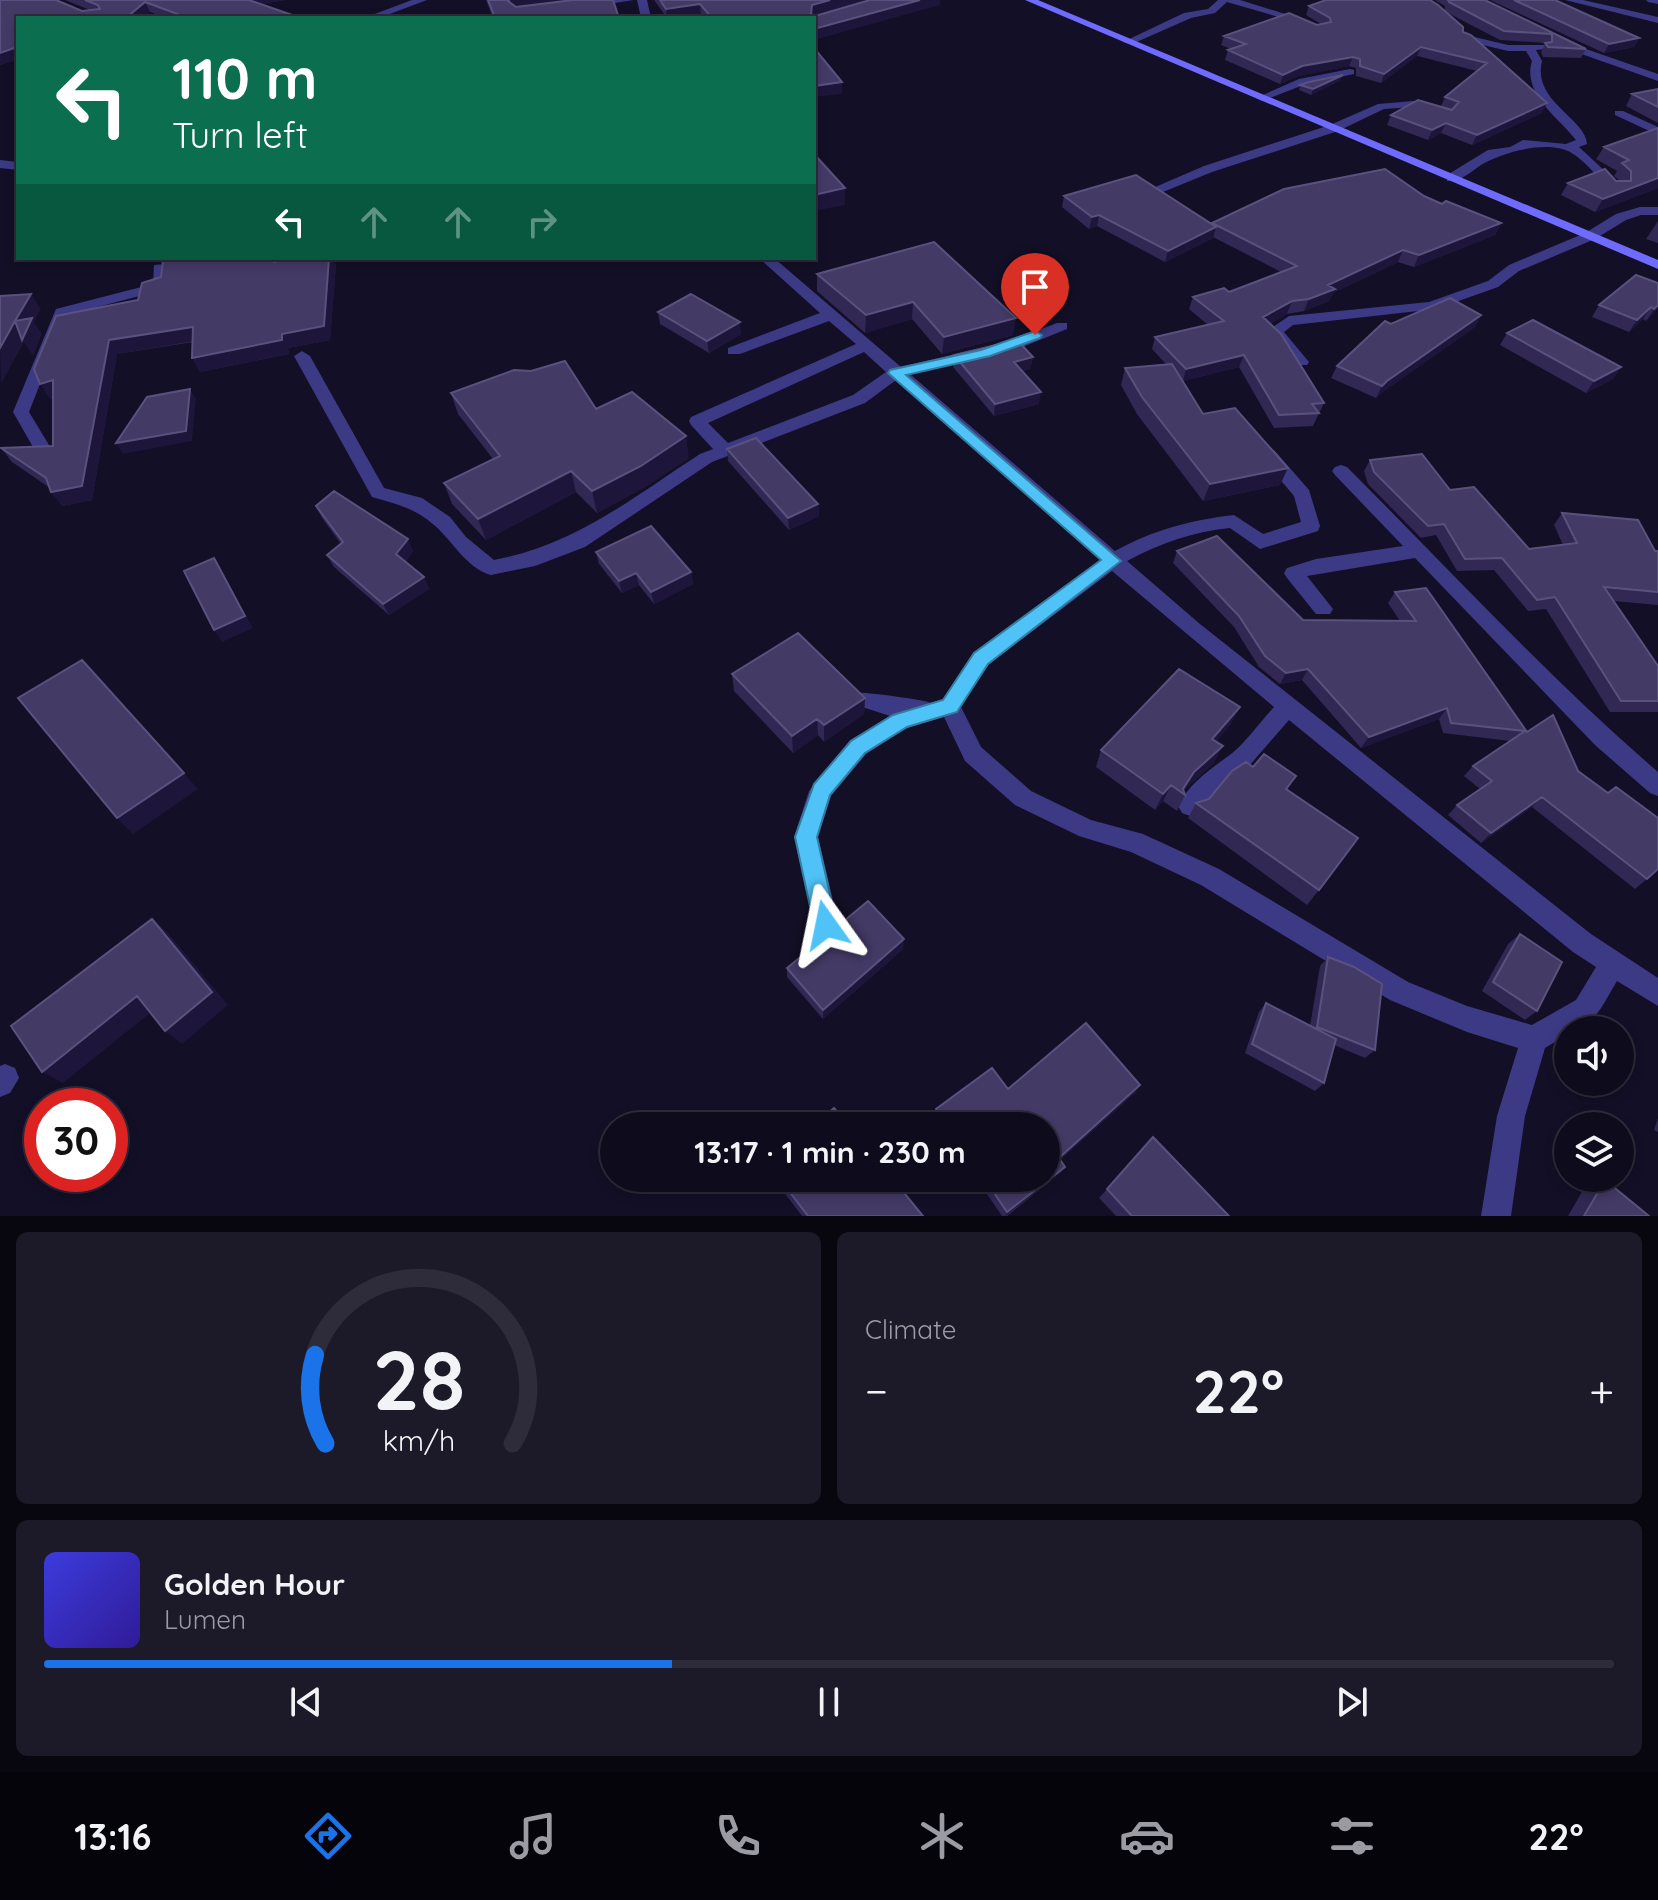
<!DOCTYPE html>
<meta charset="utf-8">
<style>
body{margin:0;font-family:Quicksand,sans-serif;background:#1c1929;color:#f1f3f6;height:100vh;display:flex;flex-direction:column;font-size:30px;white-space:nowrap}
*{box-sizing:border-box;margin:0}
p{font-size:26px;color:#9b9ba3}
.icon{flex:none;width:44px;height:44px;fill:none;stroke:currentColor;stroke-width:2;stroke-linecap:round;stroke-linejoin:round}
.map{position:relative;height:1216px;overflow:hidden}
.panel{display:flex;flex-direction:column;gap:16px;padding:16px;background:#08060f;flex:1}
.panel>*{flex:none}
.top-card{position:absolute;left:16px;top:16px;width:800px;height:244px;border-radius:0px;box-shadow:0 4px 12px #0003,0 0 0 2px #2e2b3b;background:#0b6e4f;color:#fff;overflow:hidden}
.buttons{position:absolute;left:1554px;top:1016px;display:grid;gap:16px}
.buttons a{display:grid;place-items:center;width:80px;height:80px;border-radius:50%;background:#0e0b1c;box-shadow:0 4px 12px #0003,0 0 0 2px #2e2b3b;font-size:40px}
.speed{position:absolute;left:24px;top:1088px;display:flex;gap:16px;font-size:40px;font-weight:700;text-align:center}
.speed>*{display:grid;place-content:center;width:104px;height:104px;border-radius:50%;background:#0e0b1c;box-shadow:0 4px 12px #0003,0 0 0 2px #2e2b3b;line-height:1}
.speed .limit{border:12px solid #d22;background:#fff;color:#111}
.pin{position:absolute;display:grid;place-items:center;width:68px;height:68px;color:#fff;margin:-82px -34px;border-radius:50% 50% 50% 0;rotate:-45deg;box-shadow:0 0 8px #0007}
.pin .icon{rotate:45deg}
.me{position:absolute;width:88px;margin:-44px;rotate:348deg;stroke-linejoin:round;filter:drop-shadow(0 0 6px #0008)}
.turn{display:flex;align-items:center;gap:28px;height:168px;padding:0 24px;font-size:36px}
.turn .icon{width:104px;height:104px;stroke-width:2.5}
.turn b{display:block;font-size:56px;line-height:68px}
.lanes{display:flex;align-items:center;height:76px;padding:0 24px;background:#0003;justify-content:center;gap:40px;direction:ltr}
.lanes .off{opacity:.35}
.big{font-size:60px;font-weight:700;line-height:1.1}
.panel .tile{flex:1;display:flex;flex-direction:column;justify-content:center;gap:12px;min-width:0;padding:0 28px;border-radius:12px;background:#1c1929}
.panel .dial{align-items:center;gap:0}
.dial svg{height:208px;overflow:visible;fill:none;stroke:#2e2b3b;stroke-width:7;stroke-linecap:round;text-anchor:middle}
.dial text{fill:#f1f3f6;stroke:none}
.song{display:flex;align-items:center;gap:24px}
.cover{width:96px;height:96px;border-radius:12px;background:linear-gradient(135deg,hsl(240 70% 55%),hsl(250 70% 35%))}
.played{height:8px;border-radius:4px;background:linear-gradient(90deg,#1a73e8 40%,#2e2b3b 40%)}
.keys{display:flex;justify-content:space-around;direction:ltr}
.heat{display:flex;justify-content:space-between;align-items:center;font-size:44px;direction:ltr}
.panel .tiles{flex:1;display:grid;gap:16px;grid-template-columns:1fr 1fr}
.tile:last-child{grid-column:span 2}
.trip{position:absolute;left:600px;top:1112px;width:460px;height:80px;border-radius:40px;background:#0e0b1c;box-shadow:0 4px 12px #0003,0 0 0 2px #2e2b3b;font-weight:700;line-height:80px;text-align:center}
.tab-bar{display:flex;height:128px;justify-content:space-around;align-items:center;background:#06040b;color:#9b9ba3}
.tab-bar .icon{width:56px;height:56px}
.tab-bar .on{color:#1a73e8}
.tab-bar b{font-size:36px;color:#f1f3f6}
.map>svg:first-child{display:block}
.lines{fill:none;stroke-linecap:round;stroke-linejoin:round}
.street{fill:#3d3a85;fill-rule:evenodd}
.secondary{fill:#6f6bff;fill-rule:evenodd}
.wall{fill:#312854}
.shaded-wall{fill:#1d163a}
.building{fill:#433a66;stroke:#5a527e;stroke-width:2}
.route{fill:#4fc3f7;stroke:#337fa1;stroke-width:2}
</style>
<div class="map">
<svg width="1658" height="1216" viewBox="0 0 1658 1216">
<rect width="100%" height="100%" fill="#130f26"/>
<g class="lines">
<path class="street" d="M412 0H427L379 18H364Z
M599 0H634L589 7 584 4Z
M637 0H647L651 18H641Z
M1218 0H1240L1311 22 1306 25 1227 2 1215 13 1191 18 1132 44 1123 42 1184 13 1208 9Z
M1565 0H1583L1658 17V23Z
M1646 0H1658V4L1648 2Z
M1466 35 1508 45H1545V49L1536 50 1542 61C1532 102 1586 118 1587 144L1579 147 1621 186V192H1611C1600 180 1585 160 1570 152 1547 140 1502 152 1481 165 1471 172 1460 182 1447 181V175L1488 150 1510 147 1523 140 1566 144 1576 140C1558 117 1522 94 1532 61L1526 51H1508L1462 40 1461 38Z
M1560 40 1658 74V81L1556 45 1555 43Z
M1350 69 1354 70V74L1306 84 1262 101 1256 98 1299 79Z
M1413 101 1444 111 1438 115 1413 107 1384 109 1338 131 1212 172 1158 194 1146 191 1204 166 1330 125 1378 104Z
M1615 111H1623L1658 127V135L1615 115Z
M0 160 18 162V170L0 168Z
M1640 207H1658V215H1641L1626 220 1595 239 1519 271 1498 287 1436 309 1293 325 1284 332 1309 362 1307 365H1295L1267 331 1289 316 1429 302 1488 281 1509 265 1585 233 1616 214Z
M759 258H774L901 367 1009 341 1057 323H1067V329L1020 348 910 374 1115 551C1153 530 1191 520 1234 515L1263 534 1301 522 1294 496 1262 458 1259 454 1262 450H1274L1309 490 1320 526 1318 531 1260 549 1230 528C1192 532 1161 543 1127 561L1200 624 1591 934 1658 978V1006L1617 981C1605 1000 1594 1030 1568 1030V1034L1545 1048 1525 1116 1511 1216H1481L1497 1116 1518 1048 1467 1032 1390 1000 1201 885 1131 852 1079 836 1015 805 965 761 944 717 907 728 866 754 831 796 818 837 839 925 835 934 826 937 817 934 794 837 809 791 850 740 890 716 856 705 853 699 856 693C860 691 927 700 931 703L943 699 974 653 1100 560 896 380 865 403 712 462 585 547 535 566 491 575C466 568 453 541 434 525 415 508 396 504 372 497L294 356 302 351 310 356 384 488 422 498 450 517 466 537 494 560C575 545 632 498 700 454L713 449 691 425 689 421 691 417 856 344 829 321 740 354H728V348L820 313ZM864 352 886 372 853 395 728 443 708 423ZM1112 571 1274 707C1260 722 1247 741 1231 754 1211 769 1190 782 1178 806L1182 813 1190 816 1198 813 1221 785 1249 766 1289 720 1573 952 1596 967 1576 1000 1532 1025 1467 1006 1408 982 1219 869 1143 834 1091 820 1031 791 981 747 961 707 988 665Z
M187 262 192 263V269L167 272 166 289 67 315 29 412 52 450 49 454H37L13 412 56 309 153 284 154 265Z
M1341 465 1347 467C1449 569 1548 677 1658 772V796L1650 793 1595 745 1415 558 1307 576 1333 609 1330 614H1316L1287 578 1284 573 1287 568 1316 559 1403 546 1335 475 1332 471 1335 467Z
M5 1064 15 1068 19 1078 10 1093 0 1097V1066Z"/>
<path class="secondary" d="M1025 0H1038L1658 260V269Z"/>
</g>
<path class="wall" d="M0 0 82 11 90 10 65 0H249L256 2 255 0H285L261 4 301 18H166L150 12 18 18V59L0 65Z
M486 0H613L493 18Z
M654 0H866L812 15 815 16 940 5 814 18H704L701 15 667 18Z
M1435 0H1485L1586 49 1581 58 1543 57 1541 52 1546 43 1500 40 1446 12 1463 32 1542 113 1472 145 1441 133 1428 140 1387 125 1391 115 1441 106 1445 97 1477 71 1417 56 1381 83 1356 76V68L1349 66 1298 76 1280 84 1225 60 1228 50 1231 49 1221 45 1224 36 1321 24 1306 15 1309 6 1445 11V6Z
M1490 0H1555L1639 38 1634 47 1604 53Z
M1341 80 1311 95 1299 90 1300 85Z
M1658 89V123L1626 106 1632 94Z
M1658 128V188L1595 212 1561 195 1568 183 1620 181 1614 176 1617 171 1596 159 1604 147Z
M1064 196 1212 224V223L1424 196 1442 204 1501 223 1495 235 1414 267 1398 262 1333 293 1329 301 1304 311 1287 314 1270 324 1324 403 1313 426 1274 428 1239 367 1183 381 1203 414 1280 485 1203 501 1137 414 1121 385 1125 368 1166 364 1152 349 1155 337 1208 325 1189 309 1193 297 1229 292 1281 272 1213 237V238L1165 262 1097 226 1089 229 1062 207Z
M1658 221V243L1646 239Z
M934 242 1013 335 942 354 912 319 865 333 817 291V274Z
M157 258H274L276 261 336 264 330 340 288 348 289 354 200 372 193 342 117 354 92 500 62 506 50 488 12 462 1 448 53 446V398L50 399 138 300 161 277 162 261 159 262Z
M1599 305 1658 308 1646 321 1643 319 1629 332 1592 317Z
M658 312 741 334 709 353 660 324Z
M1481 315 1475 327 1381 393 1376 398 1331 378 1337 366 1391 324Z
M1507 333 1621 367 1613 379 1586 393 1500 345Z
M954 355 1033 357 1030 369 1022 371 1039 404 994 416 953 367Z
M451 393 596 409 689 458 645 487 597 513 576 492 486 540 452 504 444 483 493 459 458 414Z
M727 449 818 504 819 516 789 530 728 461Z
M1370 460 1450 490 1529 549 1563 545 1554 525 1562 513 1658 551V605L1613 601 1658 666V712H1610L1546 609 1528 611 1494 570 1457 571 1436 535 1421 538 1368 484 1364 471Z
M316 506 413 551 405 562 424 577 429 589 389 615 334 567 327 555 341 544 322 518Z
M1177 551 1303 620 1400 621 1388 603 1395 592 1527 732 1578 771 1647 879 1635 889 1532 807 1481 843 1448 815 1457 805 1480 789 1464 776 1473 766 1510 741 1443 733 1439 719 1361 748 1302 680 1280 684 1259 667 1234 627 1173 563Z
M596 552 691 572 693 584 654 604 639 585 622 593 599 564Z
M732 674 865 698 864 714 824 742 818 735 793 753 734 691Z
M1231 724 1216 741 1214 763 1186 788 1184 791 1185 795 1177 811 1163 801 1155 810 1096 767 1101 750Z
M1253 767 1296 776 1287 790 1319 890 1307 905 1188 818 1196 803 1209 799Z
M1520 934 1537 1011 1525 1020 1482 991 1508 944Z
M903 949 823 1019 787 977V968Z
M1328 957 1375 1050 1365 1058 1334 1045 1324 1083 1315 1091 1245 1053 1259 1012 1266 1003 1310 1026 1320 966Z
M1140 1085 1135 1093 1060 1160 1065 1167 1060 1173 1007 1216H1002L976 1178H1046V1126H941L934 1116 936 1109 1008 1089Z
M1658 1118V1132L1654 1130Z
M1153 1137 1229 1216H1116L1099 1198Z
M773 1178H892L923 1216H802Z
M1605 1180 1649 1216H1568L1583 1190Z"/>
<path class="shaded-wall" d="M255 0H285L257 5Z
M509 0H584L513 8 508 1Z
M830 0H866L812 15 811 18 812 5Z
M920 0H940V5L814 40V29Z
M145 2 150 12 143 18H126Z
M700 4 701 15 667 18 666 9Z
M1639 38 1634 47 1604 53 1609 44Z
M1421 47 1417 56 1381 83 1384 74Z
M14 48 18 55V59L0 65V53Z
M1353 57 1349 66 1298 76 1280 84 1283 75 1302 66Z
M1343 75 1341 80 1311 95 1313 89Z
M842 82V94L814 97V86Z
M1547 103 1542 113 1472 145 1477 135Z
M1446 123 1441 133 1428 140 1432 130Z
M1658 178V188L1595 212 1603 199Z
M845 188V205L814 211V195Z
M1099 215 1097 226 1089 229 1092 217Z
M1501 223 1495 235 1414 267 1419 255Z
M1216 227 1213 238 1165 262 1168 251Z
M1403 250 1398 262 1333 293 1329 301 1304 311 1309 299 1328 285Z
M329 258H333L336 264 330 340 288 348 289 354 200 372 192 358 282 334Z
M31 294 41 309 34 322 42 334 33 356 24 342 1 384 0 348Z
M1292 301 1287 314 1259 330 1263 317Z
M913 302 912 319 865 333 866 315Z
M1658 305V308L1646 321 1654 309Z
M1651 307 1643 319 1629 332 1637 320Z
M1481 315 1475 327 1381 393 1376 398 1382 386 1387 381Z
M1016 318 1013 335 942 354 944 337Z
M740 322 741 334 709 353 707 341Z
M193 327 200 340 117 354 92 500 62 506 51 492 109 340Z
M1244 355 1239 367 1183 381 1186 369Z
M1033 357 1030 369 1012 374 1014 362Z
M1621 367 1613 379 1586 393 1594 381Z
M53 380 63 394 50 399 40 384Z
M190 389 196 399 192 441 123 454 116 443Z
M1041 392 1039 404 994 416 995 404Z
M686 436 689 458 645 487 597 513 592 491Z
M1288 468 1280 485 1203 501 1210 484Z
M571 471 576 492 486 540 478 519Z
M818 504 819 516 789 530 788 518Z
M408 539 413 551 401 566 396 554Z
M214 558 253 628 222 642 214 630Z
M691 572 693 584 654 604 651 592Z
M636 573 639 585 622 593 619 581Z
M424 577 429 589 389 615 383 604Z
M1308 669 1302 680 1280 684 1286 673Z
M865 698 864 714 824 742V725Z
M1240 707 1231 724 1204 755 1212 739Z
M1447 708 1439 719 1361 748 1369 737Z
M817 719 818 735 793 753 792 736Z
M1223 746 1214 763 1186 788 1183 793 1181 792 1194 772Z
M184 773 198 789 133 834 117 818Z
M1171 785 1163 801 1155 810 1163 794Z
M1542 797 1532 807 1481 843 1491 833Z
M152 919 168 933 228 1005 182 1044 165 1031Z
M904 939 903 949 823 1019V1010Z
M137 996 155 1009 63 1083 42 1072Z
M1140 1085 1135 1093 1054 1165 1059 1158Z
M1065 1167 1060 1173 1005 1216 1007 1212Z"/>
<path class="building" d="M0 0H56L82 11 100 9 98 5 85 0H249L301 18H256L254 16 249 18H188L145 2 126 18H18V50L14 48 0 53Z
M488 0H509L508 1 516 7 573 0H613L619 18H495Z
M660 0H830L812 5 811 14 815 16 870 0H920L814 29V18H712L700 4 666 9Z
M1326 0H1430L1438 5 1463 27V32L1471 35 1547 103 1477 135 1446 123 1432 130 1391 115 1418 100 1452 110 1459 102 1445 97 1487 63 1421 47 1384 74 1360 66V59L1353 57 1302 66 1283 75 1228 50 1246 44 1224 36 1289 13 1317 25 1331 22 1330 18 1309 6Z
M1448 0H1485L1586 49 1548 47 1545 43 1552 42V34L1504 31 1449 2Z
M1514 0H1555L1639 38 1609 44Z
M814 48 842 82 814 86Z
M1343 75 1313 89 1300 85 1309 82Z
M1658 89V107L1632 94Z
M1658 128V178L1603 199 1568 183 1605 169 1616 181H1631V171L1622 163 1629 160 1604 147Z
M814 154 845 188 814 195Z
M1385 169 1424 196 1442 204 1446 201 1501 223 1419 255 1403 250 1328 285 1335 289 1309 299 1292 301 1263 317 1281 334 1324 403 1312 404 1319 413 1279 415 1244 355 1186 369 1155 337 1224 321 1193 297 1224 288 1229 292 1297 266 1212 223 1284 189Z
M1136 175 1216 227 1168 251 1099 215 1092 217 1064 196Z
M934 242 1016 318 944 337 913 302 866 315 817 274Z
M207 258H273L274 262 292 258H329L324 326 282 334V340L192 358 193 327 109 340 82 486 51 492 46 478 1 448 53 446V380L40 384 34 369 56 316 138 300 142 283 161 277 163 261Z
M1636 275 1658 283V305L1654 309 1651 307 1637 320 1599 305Z
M31 294 15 321 32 318 22 340 15 321 0 348V296Z
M691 294 740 322 707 341 658 312Z
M1450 298 1481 315 1387 381 1382 386 1337 366 1385 321 1391 324Z
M1533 320 1621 367 1594 381 1507 333Z
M1017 340 1033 357 1014 362 1041 392 995 404 954 355Z
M565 361 596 409 632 392 686 436 641 466 592 491 571 471 478 519 444 483 500 456 451 393 514 370 531 371Z
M1172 364 1203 414 1235 408 1288 468 1210 484 1142 397 1125 368Z
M190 389 186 431 116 443 147 397Z
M756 438 818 504 788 518 727 449Z
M1422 454 1450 490 1474 487 1529 549 1577 543 1562 513 1638 520 1655 551H1658V592L1604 587 1658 666V701H1621L1555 597 1537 600 1502 558 1465 559 1444 524 1428 526 1374 472 1370 460Z
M334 491 408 539 396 554 424 577 383 604 327 555 343 542 316 506Z
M651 526 691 572 651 592 636 573 619 581 596 552Z
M1217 536 1303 620 1416 621 1395 592 1426 588 1527 732 1553 715 1578 771 1608 793 1616 787 1658 818V869L1647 879 1542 797 1491 833 1457 805 1492 781 1473 766 1525 731 1451 723 1447 708 1369 737 1308 669 1286 673 1265 656 1239 616 1177 551Z
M214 558 245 616 214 630 184 571Z
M798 633 865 698 824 725 817 719 792 736 732 674Z
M82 660 184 773 117 818 18 698Z
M1179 669 1240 707 1212 739 1223 746 1194 772 1183 789 1185 795 1171 785 1163 794 1101 750Z
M1264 754 1296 776 1286 789 1358 838 1319 890 1196 803 1209 799 1232 771 1246 762 1253 767Z
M868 901 904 939 823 1010 787 968Z
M152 919 212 992 165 1031 137 996 42 1072 11 1026Z
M1520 934 1562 962 1537 1011 1493 982Z
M1328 957 1354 967 1382 984 1375 1050 1317 1027Z
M1266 1003 1336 1039 1324 1083 1252 1044Z
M1086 1023 1140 1085 1059 1158 1065 1167 1007 1212 984 1178H1046V1126H948L936 1109 992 1068 1008 1089Z
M834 1108 849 1126H814Z
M1153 1137 1229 1216H1132L1107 1189Z
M779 1178H892L923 1216H808Z
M1605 1180 1649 1216H1584Z"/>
<path class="route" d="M1035 331 1042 335 1040 338 990 356 906 375 1121 561 988 664 957 712 907 727 865 753 830 795 817 837 837 925 834 932 826 936 817 932 814 925 795 837 814 784 851 741 893 715 943 700 974 653 1101 560 888 373 890 370 981 350Z"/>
</svg>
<div class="buttons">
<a><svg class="icon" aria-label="sound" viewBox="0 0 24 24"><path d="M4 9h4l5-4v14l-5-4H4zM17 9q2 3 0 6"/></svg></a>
<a><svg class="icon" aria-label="layers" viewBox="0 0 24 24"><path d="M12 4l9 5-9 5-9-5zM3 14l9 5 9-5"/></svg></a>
</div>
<div class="speed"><div class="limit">30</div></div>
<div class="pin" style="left:1035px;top:335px;background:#d93025"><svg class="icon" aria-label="arrive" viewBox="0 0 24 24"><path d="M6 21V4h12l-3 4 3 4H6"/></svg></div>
<svg class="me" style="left:826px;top:925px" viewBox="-20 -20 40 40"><path d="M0-17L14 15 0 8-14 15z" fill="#4fc3f7" stroke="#fff" stroke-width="4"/></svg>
<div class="trip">13:17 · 1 min · 230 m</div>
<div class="top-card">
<div class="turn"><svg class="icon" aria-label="left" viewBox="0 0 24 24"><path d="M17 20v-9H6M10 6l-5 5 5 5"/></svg><div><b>110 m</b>Turn left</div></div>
<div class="lanes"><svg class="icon" aria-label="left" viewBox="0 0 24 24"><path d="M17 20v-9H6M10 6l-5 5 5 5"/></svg><svg class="icon off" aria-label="ahead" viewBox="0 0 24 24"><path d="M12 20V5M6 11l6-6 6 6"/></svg><svg class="icon off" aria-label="ahead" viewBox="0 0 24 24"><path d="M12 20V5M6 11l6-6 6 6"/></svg><svg class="icon off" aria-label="right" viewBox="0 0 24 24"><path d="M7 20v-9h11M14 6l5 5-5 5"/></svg></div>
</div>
</div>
<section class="panel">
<div class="tiles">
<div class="tile dial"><svg viewBox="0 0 100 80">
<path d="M14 69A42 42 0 1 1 86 69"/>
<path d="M14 69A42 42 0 0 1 10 35" stroke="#1a73e8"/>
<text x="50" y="56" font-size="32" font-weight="700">28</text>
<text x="50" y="72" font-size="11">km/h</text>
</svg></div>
<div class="tile"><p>Climate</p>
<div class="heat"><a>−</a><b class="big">22°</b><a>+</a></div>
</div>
<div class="tile">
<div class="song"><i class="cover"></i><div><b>Golden Hour</b><p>Lumen</p></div></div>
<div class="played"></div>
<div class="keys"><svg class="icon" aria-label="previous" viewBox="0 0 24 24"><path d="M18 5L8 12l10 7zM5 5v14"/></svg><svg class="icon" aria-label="pause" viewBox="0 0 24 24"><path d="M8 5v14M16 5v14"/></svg><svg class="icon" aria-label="next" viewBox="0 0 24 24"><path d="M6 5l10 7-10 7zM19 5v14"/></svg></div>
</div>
</div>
</section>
<nav class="tab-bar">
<b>13:16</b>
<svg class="icon on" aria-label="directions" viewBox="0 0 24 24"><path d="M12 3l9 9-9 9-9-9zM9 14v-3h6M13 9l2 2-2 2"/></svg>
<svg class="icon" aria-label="music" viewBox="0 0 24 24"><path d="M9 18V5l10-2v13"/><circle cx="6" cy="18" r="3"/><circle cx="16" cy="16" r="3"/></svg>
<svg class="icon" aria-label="phone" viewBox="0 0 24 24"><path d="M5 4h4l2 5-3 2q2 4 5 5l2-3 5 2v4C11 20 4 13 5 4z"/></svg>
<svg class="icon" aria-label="climate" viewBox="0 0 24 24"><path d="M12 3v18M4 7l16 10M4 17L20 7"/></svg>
<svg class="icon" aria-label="car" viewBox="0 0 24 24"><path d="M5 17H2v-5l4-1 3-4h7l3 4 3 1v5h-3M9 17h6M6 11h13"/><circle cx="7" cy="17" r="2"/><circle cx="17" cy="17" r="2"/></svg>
<svg class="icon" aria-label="filters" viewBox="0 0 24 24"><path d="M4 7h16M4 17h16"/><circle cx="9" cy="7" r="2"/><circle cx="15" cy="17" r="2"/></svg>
<b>22°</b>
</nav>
